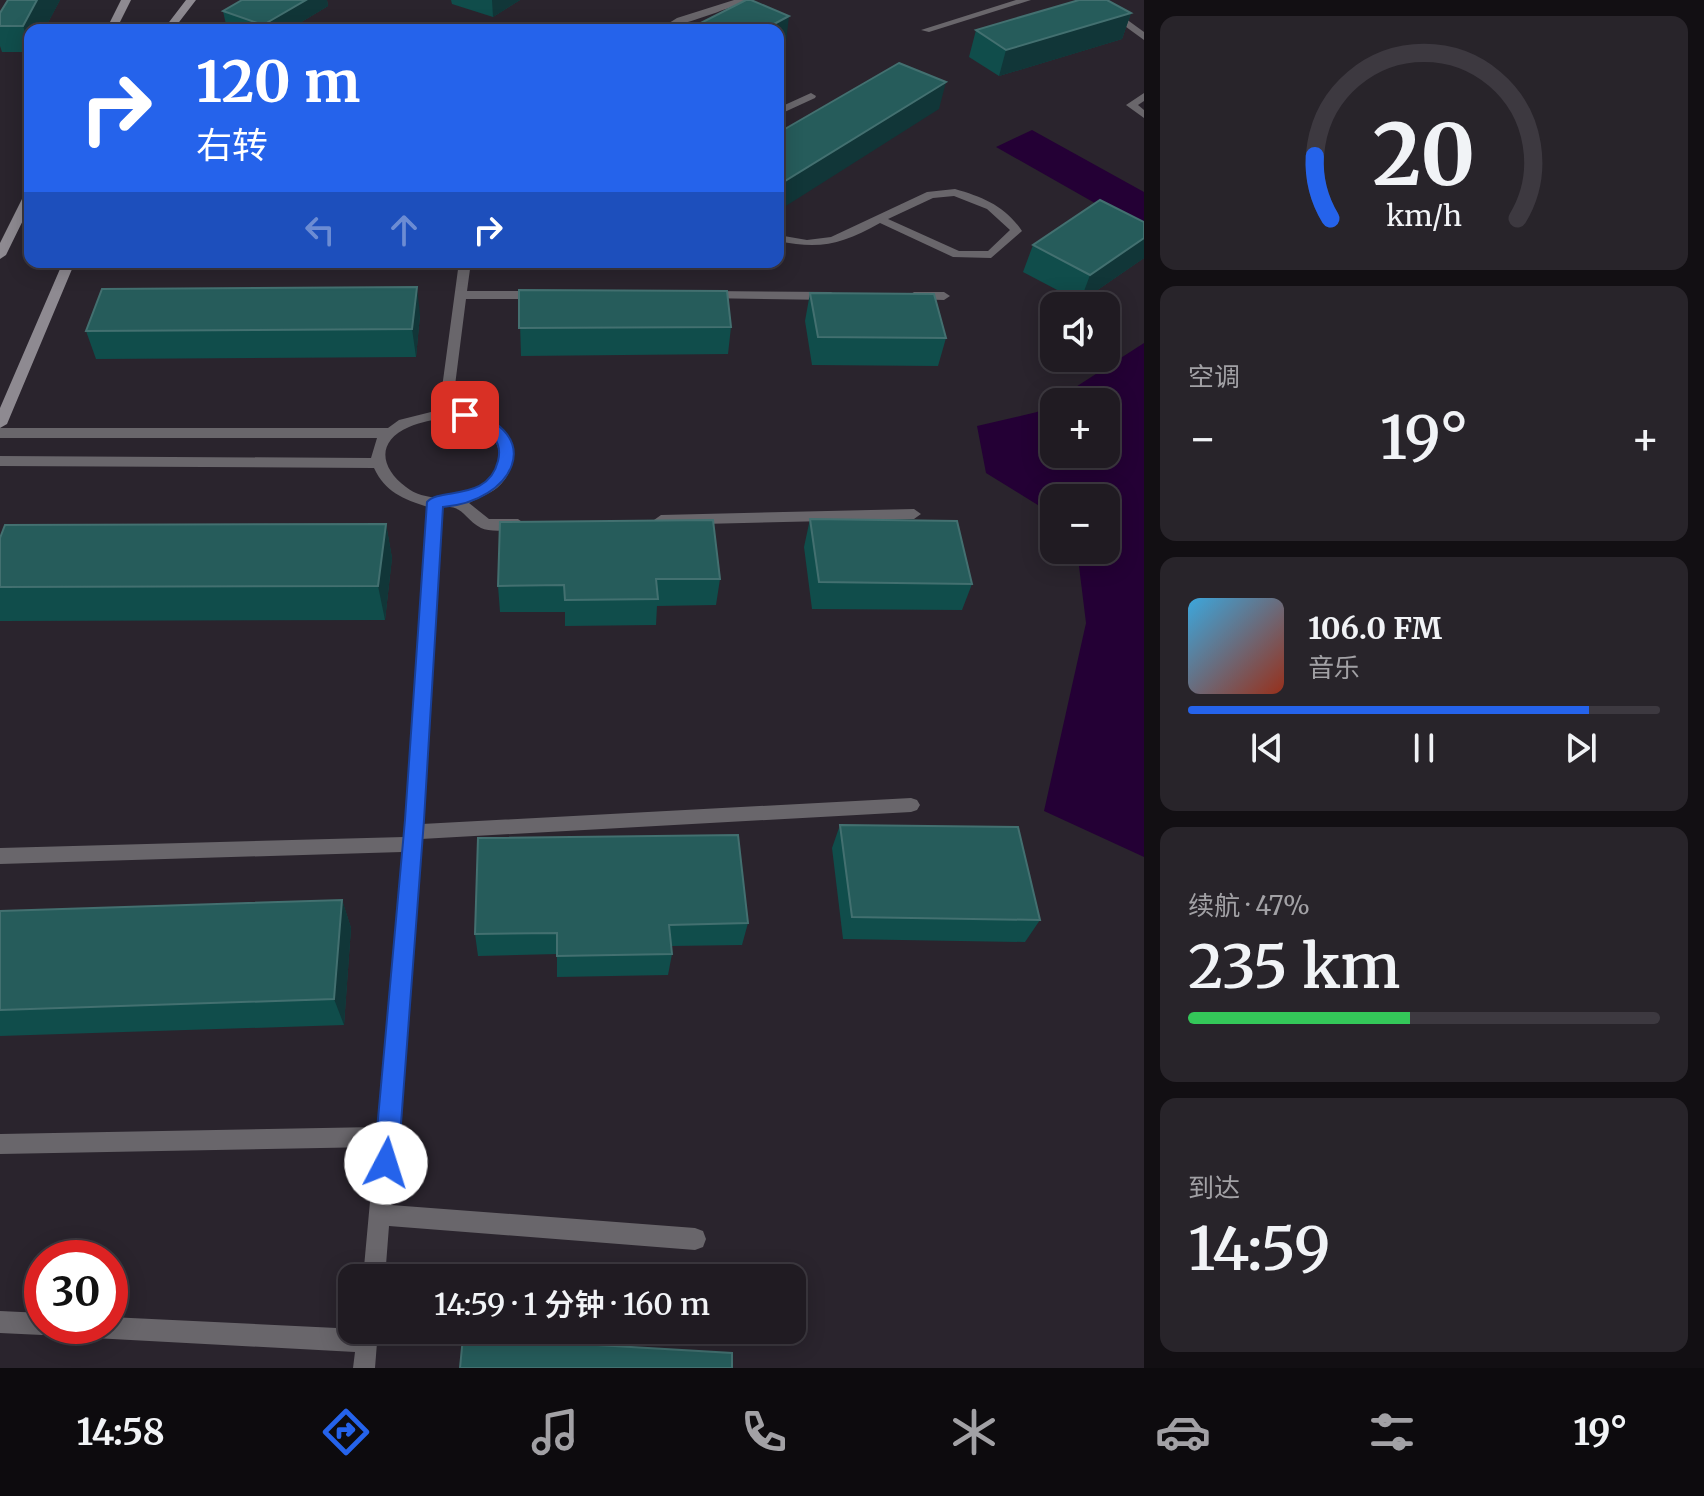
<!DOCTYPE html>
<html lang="zh">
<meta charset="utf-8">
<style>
body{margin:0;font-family:Merriweather,"Noto Sans SC",serif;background:#28242a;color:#f1f3f6;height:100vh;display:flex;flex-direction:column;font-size:30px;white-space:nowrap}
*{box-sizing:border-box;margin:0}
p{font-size:26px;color:#a2a1a5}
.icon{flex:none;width:44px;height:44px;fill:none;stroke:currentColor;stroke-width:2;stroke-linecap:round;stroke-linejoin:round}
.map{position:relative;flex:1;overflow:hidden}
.details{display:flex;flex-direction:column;gap:16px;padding:16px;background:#120f13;width:560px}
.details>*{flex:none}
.hud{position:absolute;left:24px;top:24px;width:760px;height:244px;border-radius:16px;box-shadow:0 4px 20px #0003,0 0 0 2px #3d3940;background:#2563eb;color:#fff;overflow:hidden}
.controls{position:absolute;left:1040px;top:292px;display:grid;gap:16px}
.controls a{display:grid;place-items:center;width:80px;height:80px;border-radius:16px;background:#201b22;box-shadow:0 4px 20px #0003,0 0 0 2px #3d3940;font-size:40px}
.speed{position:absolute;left:24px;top:1240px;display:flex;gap:16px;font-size:40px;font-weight:700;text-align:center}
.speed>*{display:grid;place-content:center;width:104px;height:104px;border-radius:50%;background:#201b22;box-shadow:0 4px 20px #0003,0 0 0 2px #3d3940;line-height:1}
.speed .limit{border:12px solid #d22;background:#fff;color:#111}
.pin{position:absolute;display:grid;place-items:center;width:68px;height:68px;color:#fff;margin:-34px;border-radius:16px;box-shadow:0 4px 12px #0006}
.me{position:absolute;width:88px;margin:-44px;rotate:5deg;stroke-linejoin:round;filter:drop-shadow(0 0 6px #0008)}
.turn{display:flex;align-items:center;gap:28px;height:168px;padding:0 40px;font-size:36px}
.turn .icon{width:104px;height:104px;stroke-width:2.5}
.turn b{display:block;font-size:56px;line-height:68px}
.lanes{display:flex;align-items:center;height:76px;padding:0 40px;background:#0003;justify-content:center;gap:40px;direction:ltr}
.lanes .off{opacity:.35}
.big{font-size:60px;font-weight:600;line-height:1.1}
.details .widget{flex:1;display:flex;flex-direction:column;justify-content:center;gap:12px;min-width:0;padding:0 28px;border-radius:16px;background:#28242a}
.details .dial{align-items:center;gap:0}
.dial svg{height:208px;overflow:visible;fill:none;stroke:#3d3940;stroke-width:7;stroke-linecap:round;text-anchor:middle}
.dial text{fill:#f1f3f6;stroke:none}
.song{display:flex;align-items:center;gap:24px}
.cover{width:96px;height:96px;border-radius:12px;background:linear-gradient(135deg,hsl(200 70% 55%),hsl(10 70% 35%))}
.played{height:8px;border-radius:4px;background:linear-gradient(90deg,#2563eb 85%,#3d3940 85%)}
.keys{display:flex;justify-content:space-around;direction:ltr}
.heat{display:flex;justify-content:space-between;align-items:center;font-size:44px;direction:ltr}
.charge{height:12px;border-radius:6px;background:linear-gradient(90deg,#34c759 47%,#3d3940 0)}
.trip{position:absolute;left:338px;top:1264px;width:468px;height:80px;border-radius:16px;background:#201b22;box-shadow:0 4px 20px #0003,0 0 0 2px #3d3940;font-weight:600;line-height:80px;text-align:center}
.tab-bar{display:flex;height:128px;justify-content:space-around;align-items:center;background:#0d0b0e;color:#a2a1a5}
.tab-bar .icon{width:56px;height:56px}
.tab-bar .active{color:#2563eb}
.tab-bar b{font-size:36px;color:#f1f3f6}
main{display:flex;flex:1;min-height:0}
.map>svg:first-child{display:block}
.water{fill:#240035;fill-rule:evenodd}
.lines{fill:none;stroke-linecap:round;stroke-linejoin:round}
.street{fill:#69666b;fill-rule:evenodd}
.secondary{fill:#8e8a91;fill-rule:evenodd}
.wall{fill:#104d4b}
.shaded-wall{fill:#113638}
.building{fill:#265c5b;stroke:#437070;stroke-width:2}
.route{fill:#2563eb;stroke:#184099;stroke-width:2}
</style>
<main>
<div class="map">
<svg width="1144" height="1368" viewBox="0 0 1144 1368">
<rect width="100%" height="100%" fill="#2a242d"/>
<path class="water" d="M1032 130 1144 192V231L996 147Z
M1144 343V857L1044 811 1086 623 1077 550H1106V498H1054V515L986 473 977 426 1037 412ZM1054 402H1106V454H1054Z"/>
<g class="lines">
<path class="street" d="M734 0H748C737 6 668 30 658 30L677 18Z
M1016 0H1031L929 32 921 30Z
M1089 0H1100L1144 32V40Z
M811 93 816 96 815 98 778 115V108Z
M1144 93V101L1138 105 1144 110V118L1126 105Z
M955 189C983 197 1005 206 1022 231L991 258 953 257 880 223C842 244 821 250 778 241V235L807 240 831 237 927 192ZM954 196 987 209 1010 230 988 251H959L888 219 933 198Z
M459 262H471L467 291H539L545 295 539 299H466L452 409C465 410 478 412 489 418 515 433 521 468 497 488 489 494 478 498 469 503L489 519H518L525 524C518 531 491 533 481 528 464 519 464 505 442 507L422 824 911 798 917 800 920 805 917 810 911 812 421 839 391 1205 695 1228 703 1231 706 1239 703 1247 695 1250 389 1226 385 1278H363L375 1147 0 1154V1134L377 1127 402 852 0 864V848L404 837 428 507C403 499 385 492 374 468L0 466V456L371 458 377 438H0V428H388L399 420 439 410ZM445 417C455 418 466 418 475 422 494 431 507 454 494 473 477 498 429 506 406 487 380 468 376 441 409 427 420 422 434 420 445 417Z
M706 291 831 292 837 296 831 300 702 298 700 295Z
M914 292H944L950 296 944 300 910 299 908 296Z
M914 509 921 514 914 519 661 525 654 520 661 515Z
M0 1311 42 1313V1326H52L50 1332 42 1335 0 1333Z
M110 1317 378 1330 375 1368H353L355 1352 75 1337 67 1334 64 1326H110Z"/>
<path class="secondary" d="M121 0H131L116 30H106Z
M186 0H196L173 30H163Z
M30 192V206L6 255 0 259V243L24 195Z
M63 262H75L7 424 0 428V408Z"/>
</g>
<path class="wall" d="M60 0 44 30H30V52H2L0 46V13Z
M242 0H327L328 6 288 30H231L227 29 223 11Z
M451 0H520L493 17 452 4Z
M1131 13 1122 39 999 76 969 57 976 30Z
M1144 222V258L1080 302 1023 272 1033 245Z
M519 290 731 327 728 354 521 356Z
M810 293 946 338 938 366 812 365 805 321Z
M420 315 416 357 96 359 86 331Z
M810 519 972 584 962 610 812 609 804 547Z
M500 522 720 579 716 605 657 606 656 625 565 626V612H500L498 586Z
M386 524 392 558 385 620 0 621V538Z
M840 825 1040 920 1025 942 843 939 832 848Z
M478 838 748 923 742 945 671 946 672 954 668 975 557 977V954L478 956 475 934Z
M342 900 351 928 344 1025 0 1036V911Z"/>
<path class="shaded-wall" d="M37 0H60L44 30H30V47L23 26Z
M306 0H327L328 6 288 30H264L263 25Z
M492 0H520L493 17Z
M1131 13 1122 39 999 76 1006 50Z
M789 16 786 42 778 46V30H763Z
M946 82 939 109 778 211 780 184Z
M1144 238V258L1080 302 1090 275Z
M417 287 420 315 416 357 412 329Z
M386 524 392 558 385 620 378 586Z
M342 900 351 928 344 1025 334 999Z"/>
<path class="building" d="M8 0H37L23 26H0V13Z
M242 0H306L263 25 223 11Z
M746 0H751L789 16 763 30H687Z
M1079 0H1107L1131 13 1006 50 976 30Z
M899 63 946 82 780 184 778 183V133Z
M1100 200 1144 222V238L1090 275 1033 245Z
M417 287 412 329 86 331 102 289Z
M519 290 727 291 731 327 519 328Z
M810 293 934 294 946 338 818 337Z
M810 519 957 521 972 584 819 582Z
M713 520 720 579H656L658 599 565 600 564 585 498 586 500 522Z
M386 524 378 586 0 587V538L5 525Z
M840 825 1018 827 1040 920 852 917Z
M738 835 748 923 669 925 672 954 557 956V933L475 934 478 838Z
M342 900 334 999 0 1010V911Z
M463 1337 732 1353V1368H460Z"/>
<path class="route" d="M465 410C549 433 513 502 443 507L424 820 398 1163 394 1171 386 1175 378 1171 374 1163 405 820 427 502C440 487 488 502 498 461 500 453 499 444 494 438 484 425 467 425 457 415Z"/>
</svg>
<div class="controls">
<a><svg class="icon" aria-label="sound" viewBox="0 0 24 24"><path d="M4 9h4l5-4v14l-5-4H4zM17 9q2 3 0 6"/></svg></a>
<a>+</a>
<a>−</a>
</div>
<div class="speed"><div class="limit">30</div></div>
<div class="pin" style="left:465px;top:415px;background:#d93025"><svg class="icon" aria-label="arrive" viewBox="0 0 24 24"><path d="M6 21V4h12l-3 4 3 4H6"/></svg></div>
<svg class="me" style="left:386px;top:1163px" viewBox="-20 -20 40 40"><circle r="19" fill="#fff"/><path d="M0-13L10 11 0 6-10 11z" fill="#2563eb"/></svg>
<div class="trip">14:59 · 1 分钟 · 160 m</div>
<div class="hud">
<div class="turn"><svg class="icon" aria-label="right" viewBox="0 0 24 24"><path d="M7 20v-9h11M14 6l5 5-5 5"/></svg><div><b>120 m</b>右转</div></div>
<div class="lanes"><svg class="icon off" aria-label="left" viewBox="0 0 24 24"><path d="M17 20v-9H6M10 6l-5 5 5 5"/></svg><svg class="icon off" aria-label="ahead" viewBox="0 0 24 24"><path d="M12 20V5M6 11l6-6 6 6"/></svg><svg class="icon" aria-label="right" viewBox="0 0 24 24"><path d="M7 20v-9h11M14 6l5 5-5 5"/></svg></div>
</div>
</div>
<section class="details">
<div class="widget dial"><svg viewBox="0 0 100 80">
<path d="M14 69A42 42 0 1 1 86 69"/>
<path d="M14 69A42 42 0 0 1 8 45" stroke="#2563eb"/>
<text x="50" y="56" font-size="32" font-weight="700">20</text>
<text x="50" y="72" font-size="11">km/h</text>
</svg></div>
<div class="widget"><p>空调</p>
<div class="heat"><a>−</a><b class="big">19°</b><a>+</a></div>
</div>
<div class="widget">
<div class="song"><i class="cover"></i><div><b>106.0 FM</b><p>音乐</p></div></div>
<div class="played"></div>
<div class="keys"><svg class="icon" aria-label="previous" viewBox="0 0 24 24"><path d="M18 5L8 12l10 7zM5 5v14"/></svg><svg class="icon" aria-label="pause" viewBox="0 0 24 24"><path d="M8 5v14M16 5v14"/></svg><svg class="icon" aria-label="next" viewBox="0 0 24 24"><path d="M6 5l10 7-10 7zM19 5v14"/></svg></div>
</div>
<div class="widget"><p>续航 · 47%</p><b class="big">235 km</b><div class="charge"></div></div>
<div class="widget"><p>到达</p><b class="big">14:59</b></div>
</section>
</main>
<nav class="tab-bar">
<b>14:58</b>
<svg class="icon active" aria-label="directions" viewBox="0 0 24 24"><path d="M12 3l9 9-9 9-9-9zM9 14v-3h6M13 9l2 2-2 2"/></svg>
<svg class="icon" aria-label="music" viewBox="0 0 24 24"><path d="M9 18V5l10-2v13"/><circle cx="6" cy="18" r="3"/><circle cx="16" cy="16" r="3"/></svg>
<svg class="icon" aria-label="phone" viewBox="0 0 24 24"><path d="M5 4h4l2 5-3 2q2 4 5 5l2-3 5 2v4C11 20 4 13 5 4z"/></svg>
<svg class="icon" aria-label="climate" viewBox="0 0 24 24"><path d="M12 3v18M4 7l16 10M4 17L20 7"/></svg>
<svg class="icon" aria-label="car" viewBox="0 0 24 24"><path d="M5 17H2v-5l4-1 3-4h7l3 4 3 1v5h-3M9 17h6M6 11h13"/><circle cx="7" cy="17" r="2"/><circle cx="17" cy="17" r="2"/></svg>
<svg class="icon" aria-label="filters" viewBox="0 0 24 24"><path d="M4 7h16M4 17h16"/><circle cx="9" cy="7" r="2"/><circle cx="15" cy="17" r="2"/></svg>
<b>19°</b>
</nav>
